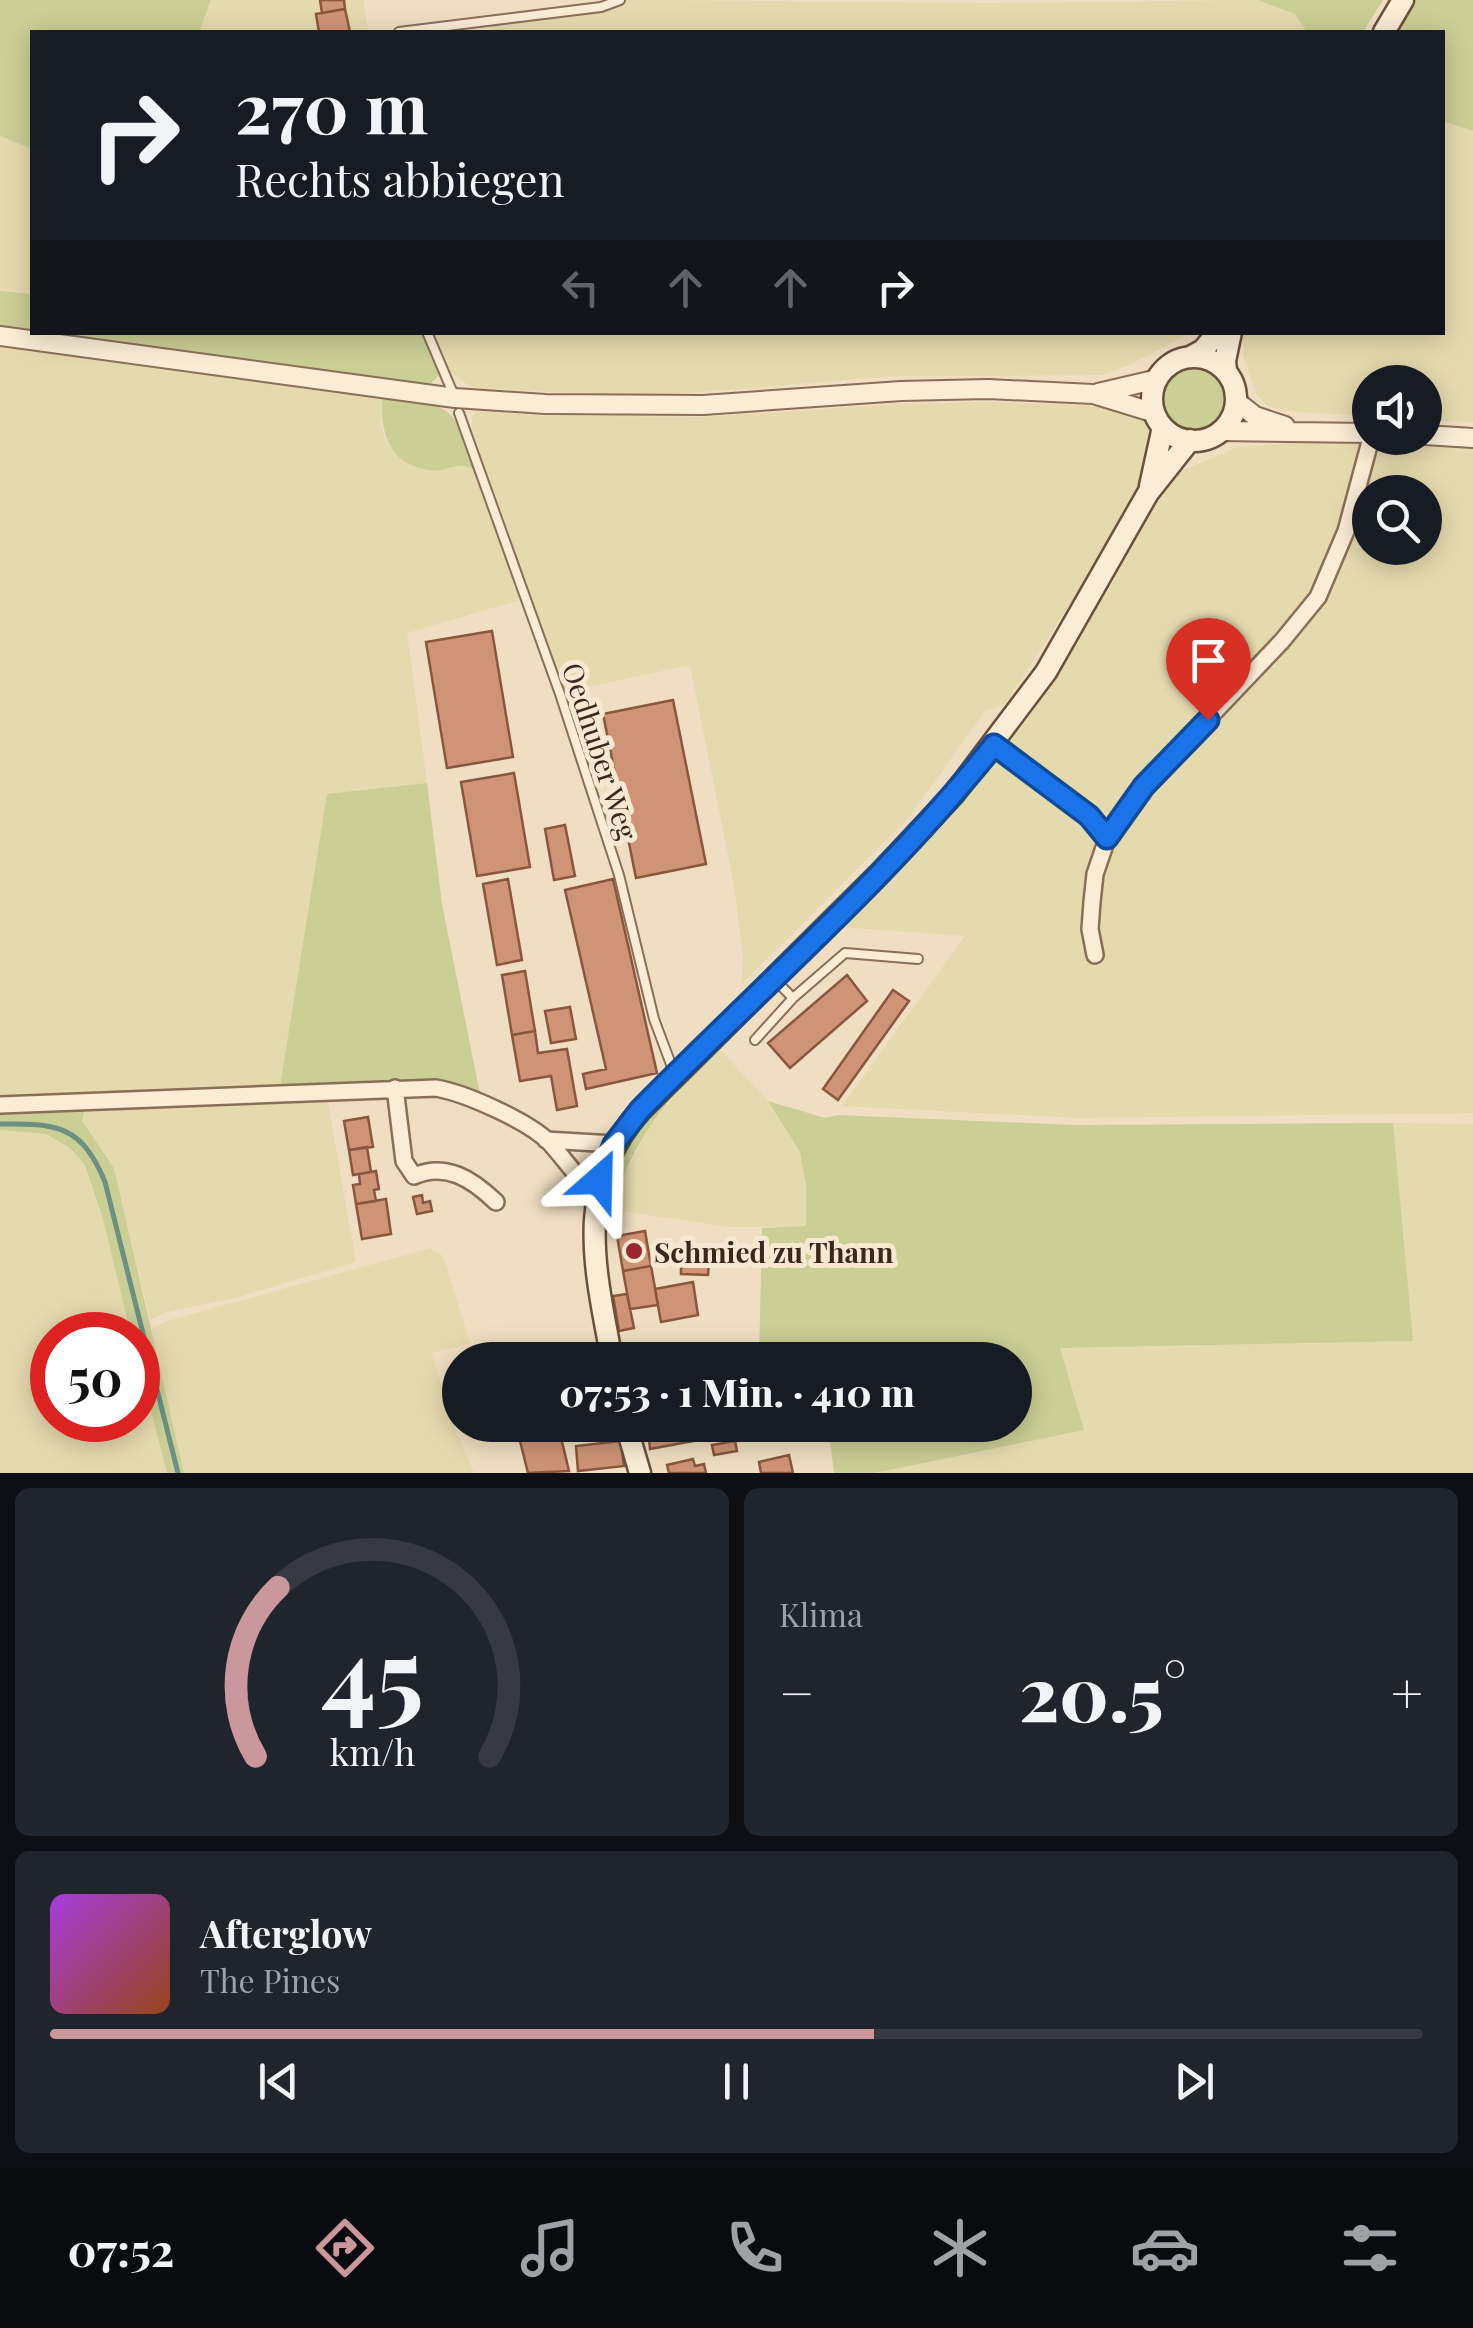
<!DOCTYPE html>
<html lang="de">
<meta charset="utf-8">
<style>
body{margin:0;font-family:"Playfair Display",serif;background:#20242c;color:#f1f3f6;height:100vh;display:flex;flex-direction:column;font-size:38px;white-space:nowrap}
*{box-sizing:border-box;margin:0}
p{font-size:32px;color:#9ea1a6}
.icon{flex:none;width:55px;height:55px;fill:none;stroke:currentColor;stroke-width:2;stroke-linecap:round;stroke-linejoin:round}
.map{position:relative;height:1473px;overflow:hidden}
.sheet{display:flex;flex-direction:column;gap:15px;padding:15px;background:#0d0f14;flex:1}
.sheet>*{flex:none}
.top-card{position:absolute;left:30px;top:30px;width:1415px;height:305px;border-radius:0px;box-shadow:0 5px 25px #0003;background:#171b24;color:#f1f3f6;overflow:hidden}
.controls{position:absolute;left:1352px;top:365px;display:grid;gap:20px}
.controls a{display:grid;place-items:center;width:90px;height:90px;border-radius:50%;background:#171b24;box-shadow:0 5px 25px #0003;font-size:50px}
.speed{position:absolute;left:30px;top:1312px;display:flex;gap:20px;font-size:50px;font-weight:700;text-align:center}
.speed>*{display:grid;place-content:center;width:130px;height:130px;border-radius:50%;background:#171b24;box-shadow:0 5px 25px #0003;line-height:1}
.speed .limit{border:15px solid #d22;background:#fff;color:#111}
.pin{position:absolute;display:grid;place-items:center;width:85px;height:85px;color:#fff;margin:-102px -42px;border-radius:50% 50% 50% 0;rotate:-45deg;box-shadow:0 0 10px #0007}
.pin .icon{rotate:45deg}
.me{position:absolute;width:110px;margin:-55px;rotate:25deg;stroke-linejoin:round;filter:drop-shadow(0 0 8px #0008)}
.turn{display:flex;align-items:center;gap:35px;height:210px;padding:0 40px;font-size:45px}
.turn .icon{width:130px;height:130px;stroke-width:2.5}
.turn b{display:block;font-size:70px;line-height:85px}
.lanes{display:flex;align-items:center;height:95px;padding:0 40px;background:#0003;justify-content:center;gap:50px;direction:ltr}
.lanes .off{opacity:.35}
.big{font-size:75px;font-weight:800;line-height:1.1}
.sheet .card{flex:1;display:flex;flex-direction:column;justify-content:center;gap:15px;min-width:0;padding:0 35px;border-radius:15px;background:#20242c}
.sheet .dial{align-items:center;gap:0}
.dial svg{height:260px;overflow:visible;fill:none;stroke:#363941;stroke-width:7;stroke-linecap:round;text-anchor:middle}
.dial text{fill:#f1f3f6;stroke:none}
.song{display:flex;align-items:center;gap:30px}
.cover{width:120px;height:120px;border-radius:15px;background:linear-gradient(135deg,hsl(280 70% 55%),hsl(20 70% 35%))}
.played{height:10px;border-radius:5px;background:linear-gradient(90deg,#ca979c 60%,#363941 60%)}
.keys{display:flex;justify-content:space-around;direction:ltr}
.heat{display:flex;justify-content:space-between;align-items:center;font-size:55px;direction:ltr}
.sheet .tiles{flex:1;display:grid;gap:15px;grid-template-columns:1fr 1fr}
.card:last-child{grid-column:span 2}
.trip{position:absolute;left:442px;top:1342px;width:590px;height:100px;border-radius:50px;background:#171b24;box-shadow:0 5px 25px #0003;font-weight:800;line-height:100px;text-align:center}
.tabs{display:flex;height:160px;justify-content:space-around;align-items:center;background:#090b0e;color:#9ea1a6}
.tabs .icon{width:70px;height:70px}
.tabs .on{color:#ca979c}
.tabs b{font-size:45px;color:#f1f3f6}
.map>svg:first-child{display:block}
.farmland{fill:#e5d9ae;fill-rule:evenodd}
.green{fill:#cbce95}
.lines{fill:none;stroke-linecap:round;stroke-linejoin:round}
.stream{stroke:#6b9084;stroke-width:5}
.building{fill:#cf9476;stroke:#8a563d;stroke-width:2.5}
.service-casing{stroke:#8a6f58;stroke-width:12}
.minor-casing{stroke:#8a6f58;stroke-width:20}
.tertiary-casing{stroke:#8a6f58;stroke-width:22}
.secondary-casing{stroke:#6b503b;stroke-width:25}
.service{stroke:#faecd5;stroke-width:8}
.minor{stroke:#faecd5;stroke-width:15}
.tertiary{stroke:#faecd5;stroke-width:18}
.secondary{stroke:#faecd5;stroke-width:20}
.route-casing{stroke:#114b97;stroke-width:25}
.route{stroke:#1a73e8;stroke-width:18}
.poi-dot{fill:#9b262f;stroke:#f7e9d1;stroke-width:4}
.labels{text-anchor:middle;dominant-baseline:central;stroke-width:10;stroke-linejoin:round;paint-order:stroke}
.street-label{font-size:28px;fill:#39281d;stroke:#f7e9d1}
.poi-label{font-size:28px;font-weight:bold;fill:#39281d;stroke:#f7e9d1;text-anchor:start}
</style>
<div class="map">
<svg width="1473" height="1473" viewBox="0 0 1473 1473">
<rect width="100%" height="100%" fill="#efdec1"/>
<path class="farmland" d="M211 0H363L368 30 199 32Z
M628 0 991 3 1258 0 1296 14 1307 32H493L492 22 599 11 614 8Z
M1443 121 1473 131V422L1425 420V382H1370V416L1296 412 1268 406 1256 394 1243 355 1245 345 1240 339 1243 332H1442Z
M0 136 32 149V294L0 291Z
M431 333H1190L1129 365 1102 375 895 376 674 394H594L473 388 451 373Z
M0 345 69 352 382 398 380 422 385 439 393 450 412 465 445 469 462 463 476 470 523 599 407 633 427 783 327 794 280 1086 0 1098Z
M987 402 1089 406 1138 415 1145 421 1149 432 1150 449 1137 488 1084 582 1005 704 984 712 910 816 742 984 743 957 733 879 690 665 564 692 472 429V419L475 411 545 416 704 417 903 404Z
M1339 440 1473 446V1113L1078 1118 842 1106 965 936 840 927 931 836 1026 719 1108 590 1173 475 1238 447ZM1370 492H1425V548H1370Z
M721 1051 768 1101 800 1152 806 1185V1227H730L614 1210 621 1182 648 1129 699 1064 712 1052Z
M327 1098 356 1262 235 1298 166 1312 150 1320 114 1168 81 1121 84 1111Z
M1393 1123 1473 1124V1473H875L1083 1430 1059 1348 1412 1341Z
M0 1130 46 1134 70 1148 85 1165 103 1219 131 1335H52V1420H138V1360L167 1473H0Z
M431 1248 443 1256 470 1343 432 1353 450 1417 474 1473H184L151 1329 167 1321Z"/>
<path class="green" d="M0 0H211L199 32H32V149L0 136Z
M1258 0H1383L1363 32H1307L1295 14Z
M1411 0H1473V131L1443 121 1442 32H1392Z
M0 291 32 294V330L0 326Z
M49 333H422L439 375 428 387Z
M1160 398a33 33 0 1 1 66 0a33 33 0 1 1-66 0Z
M382 398C454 408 450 399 476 470 452 459 452 473 430 470 389 466 380 431 382 398Z
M427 783 442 904 480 1094 433 1081 280 1086 327 794Z
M699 1064C662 1108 625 1152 614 1210 588 1164 670 1093 699 1064Z
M768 1101 825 1118 838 1115 1073 1125 1393 1123 1413 1341 1060 1348 1084 1430 875 1473H834L828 1425H1015V1360H759L762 1228 806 1226V1185L800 1152Z
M84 1111 82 1121 114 1168 184 1473H167L138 1360V1335H131L103 1219 85 1165 70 1148 46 1134 0 1130V1113Z"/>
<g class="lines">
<path class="stream" d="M0 1124C58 1123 82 1126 105 1182L178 1473"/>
</g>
<path class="building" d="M320 0H344L345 9 322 13Z
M345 9 350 32H319L316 14Z
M492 631 513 757 447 768 426 642Z
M673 700 706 864 636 878 603 714Z
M514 773 530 867 477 876 461 782Z
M565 825 575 876 554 880 545 829Z
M508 879 522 960 497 965 483 884Z
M613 879 657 1073 586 1089 583 1074 606 1069 565 890Z
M525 971 535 1031 512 1035 502 975Z
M847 975 867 1001 790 1068 768 1043Z
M893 990 909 1001 838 1100 823 1089Z
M570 1007 576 1039 551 1043 545 1011Z
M535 1031 538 1053 567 1049 577 1106 557 1110 551 1076 520 1081 512 1035Z
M368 1117 373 1147 349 1150 344 1121Z
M367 1147 371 1172 353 1175 349 1150Z
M376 1171 379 1189 374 1190 376 1201 356 1204 353 1185 360 1184 359 1174Z
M422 1195 423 1203 430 1201 432 1211 417 1214 413 1197Z
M386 1199 391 1234 362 1239 356 1204Z
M645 1231 651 1266 623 1271 617 1236Z
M681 1262 709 1263 708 1275 681 1274Z
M651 1266 658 1305 630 1309 623 1271Z
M693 1282 698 1315 661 1322 655 1289Z
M627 1294 634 1328 619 1331 613 1296Z
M516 1425H558L569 1471 528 1473Z
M648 1425H704L705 1433H698L699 1440 650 1449Z
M621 1441 624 1466 578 1471 576 1446Z
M735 1441 737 1451 714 1455 712 1445Z
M789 1455 793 1473H761L759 1462Z
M693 1459 695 1466 704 1464 706 1473H669L667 1465Z"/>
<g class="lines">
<g class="service-casing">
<path id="service" d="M399 32 601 7 620 0
M427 332 455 398
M459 413 560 694 619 875 654 1019 675 1075
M774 979 793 998
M755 1040 793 998 845 953 918 959"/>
</g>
<g class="minor-casing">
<path id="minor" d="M994 745 1089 816 1107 839
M1095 955 1090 929 1092 902 1095 874 1107 839 1143 787 1282 641 1318 597 1346 531 1371 438
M395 1088 404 1161 414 1176C446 1162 472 1179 496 1202
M0 1105 436 1088C465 1093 528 1121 549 1142 566 1160 576 1179 597 1193
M546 1140 614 1144"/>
</g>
<g class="tertiary-casing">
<path id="tertiary" d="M0 336 455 398 545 404 703 405 901 391 988 389 1093 394 1155 413
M1098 393 1158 379
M1236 401 1255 416 1285 426
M1221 431 1370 433
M1425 435 1473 438"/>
</g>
<g class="secondary-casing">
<path id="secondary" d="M1384 32 1403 0
M1190 357 1203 350 1218 332
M1152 399a42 42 0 1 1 84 0a42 42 0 1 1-84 0Z
M1226 371 1225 361 1231 332
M1150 486 1163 427
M612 1360C595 1269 573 1185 641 1110L878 875 954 794 1046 672 1148 493 1190 440
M626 1425 640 1473"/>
</g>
<use href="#service" class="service"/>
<use href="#minor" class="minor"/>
<use href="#tertiary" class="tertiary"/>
<use href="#secondary" class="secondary"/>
</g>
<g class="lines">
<g class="route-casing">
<path id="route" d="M599 1180 614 1144 640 1110C759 989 888 878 994 745L1089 816 1107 838 1144 786 1208 720"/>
</g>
<use href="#route" class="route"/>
</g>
<circle class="poi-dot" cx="634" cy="1251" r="10"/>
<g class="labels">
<g class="street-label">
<text transform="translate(601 751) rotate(72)">Oedhuber Weg</text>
</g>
<g class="poi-label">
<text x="654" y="1251">Schmied zu Thann</text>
</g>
</g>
</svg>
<div class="controls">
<a><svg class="icon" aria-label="sound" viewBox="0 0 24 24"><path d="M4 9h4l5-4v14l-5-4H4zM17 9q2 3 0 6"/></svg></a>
<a><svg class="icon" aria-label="search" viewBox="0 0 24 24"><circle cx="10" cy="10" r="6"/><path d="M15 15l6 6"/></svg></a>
</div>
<div class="speed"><div class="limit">50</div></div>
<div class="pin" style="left:1208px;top:720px;background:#d93025"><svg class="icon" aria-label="arrive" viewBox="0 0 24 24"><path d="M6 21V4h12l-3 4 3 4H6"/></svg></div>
<svg class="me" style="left:599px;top:1180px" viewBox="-20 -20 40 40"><path d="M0-17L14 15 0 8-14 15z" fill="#1a73e8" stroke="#fff" stroke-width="4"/></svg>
<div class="trip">07:53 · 1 Min. · 410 m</div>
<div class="top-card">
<div class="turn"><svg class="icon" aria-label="right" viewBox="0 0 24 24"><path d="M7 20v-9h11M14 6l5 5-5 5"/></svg><div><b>270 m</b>Rechts abbiegen</div></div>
<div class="lanes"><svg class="icon off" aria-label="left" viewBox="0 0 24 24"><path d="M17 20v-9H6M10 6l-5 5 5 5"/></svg><svg class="icon off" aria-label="ahead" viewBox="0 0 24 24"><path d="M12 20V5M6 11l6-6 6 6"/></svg><svg class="icon off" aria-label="ahead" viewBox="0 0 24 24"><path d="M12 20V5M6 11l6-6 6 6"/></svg><svg class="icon" aria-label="right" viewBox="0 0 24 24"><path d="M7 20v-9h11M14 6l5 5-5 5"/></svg></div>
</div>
</div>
<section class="sheet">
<div class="tiles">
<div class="card dial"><svg viewBox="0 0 100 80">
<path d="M14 69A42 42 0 1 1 86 69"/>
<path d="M14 69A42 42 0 0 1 21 17" stroke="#ca979c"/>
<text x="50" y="56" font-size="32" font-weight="700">45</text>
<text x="50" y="72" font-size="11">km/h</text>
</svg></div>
<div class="card"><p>Klima</p>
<div class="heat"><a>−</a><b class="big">20.5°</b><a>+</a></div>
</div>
<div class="card">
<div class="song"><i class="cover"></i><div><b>Afterglow</b><p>The Pines</p></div></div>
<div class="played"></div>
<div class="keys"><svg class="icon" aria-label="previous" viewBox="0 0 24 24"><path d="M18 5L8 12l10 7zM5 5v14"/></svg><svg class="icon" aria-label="pause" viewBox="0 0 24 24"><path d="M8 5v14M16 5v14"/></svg><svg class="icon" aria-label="next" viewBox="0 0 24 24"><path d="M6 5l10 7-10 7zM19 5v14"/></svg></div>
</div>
</div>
</section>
<nav class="tabs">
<b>07:52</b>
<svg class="icon on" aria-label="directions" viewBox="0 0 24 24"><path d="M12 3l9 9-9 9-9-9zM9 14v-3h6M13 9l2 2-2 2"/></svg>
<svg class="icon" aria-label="music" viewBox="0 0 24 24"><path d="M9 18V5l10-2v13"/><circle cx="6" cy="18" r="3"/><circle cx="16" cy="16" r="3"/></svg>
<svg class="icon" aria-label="phone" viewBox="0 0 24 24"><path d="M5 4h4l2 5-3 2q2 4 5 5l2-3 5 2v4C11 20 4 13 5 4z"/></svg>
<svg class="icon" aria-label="climate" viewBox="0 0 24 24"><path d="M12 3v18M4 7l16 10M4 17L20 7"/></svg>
<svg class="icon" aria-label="car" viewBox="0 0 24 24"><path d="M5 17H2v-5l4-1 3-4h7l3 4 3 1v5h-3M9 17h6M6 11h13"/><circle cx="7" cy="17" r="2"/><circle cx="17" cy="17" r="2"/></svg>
<svg class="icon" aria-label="filters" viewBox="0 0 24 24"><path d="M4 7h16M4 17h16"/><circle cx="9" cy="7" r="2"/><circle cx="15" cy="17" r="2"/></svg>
</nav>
